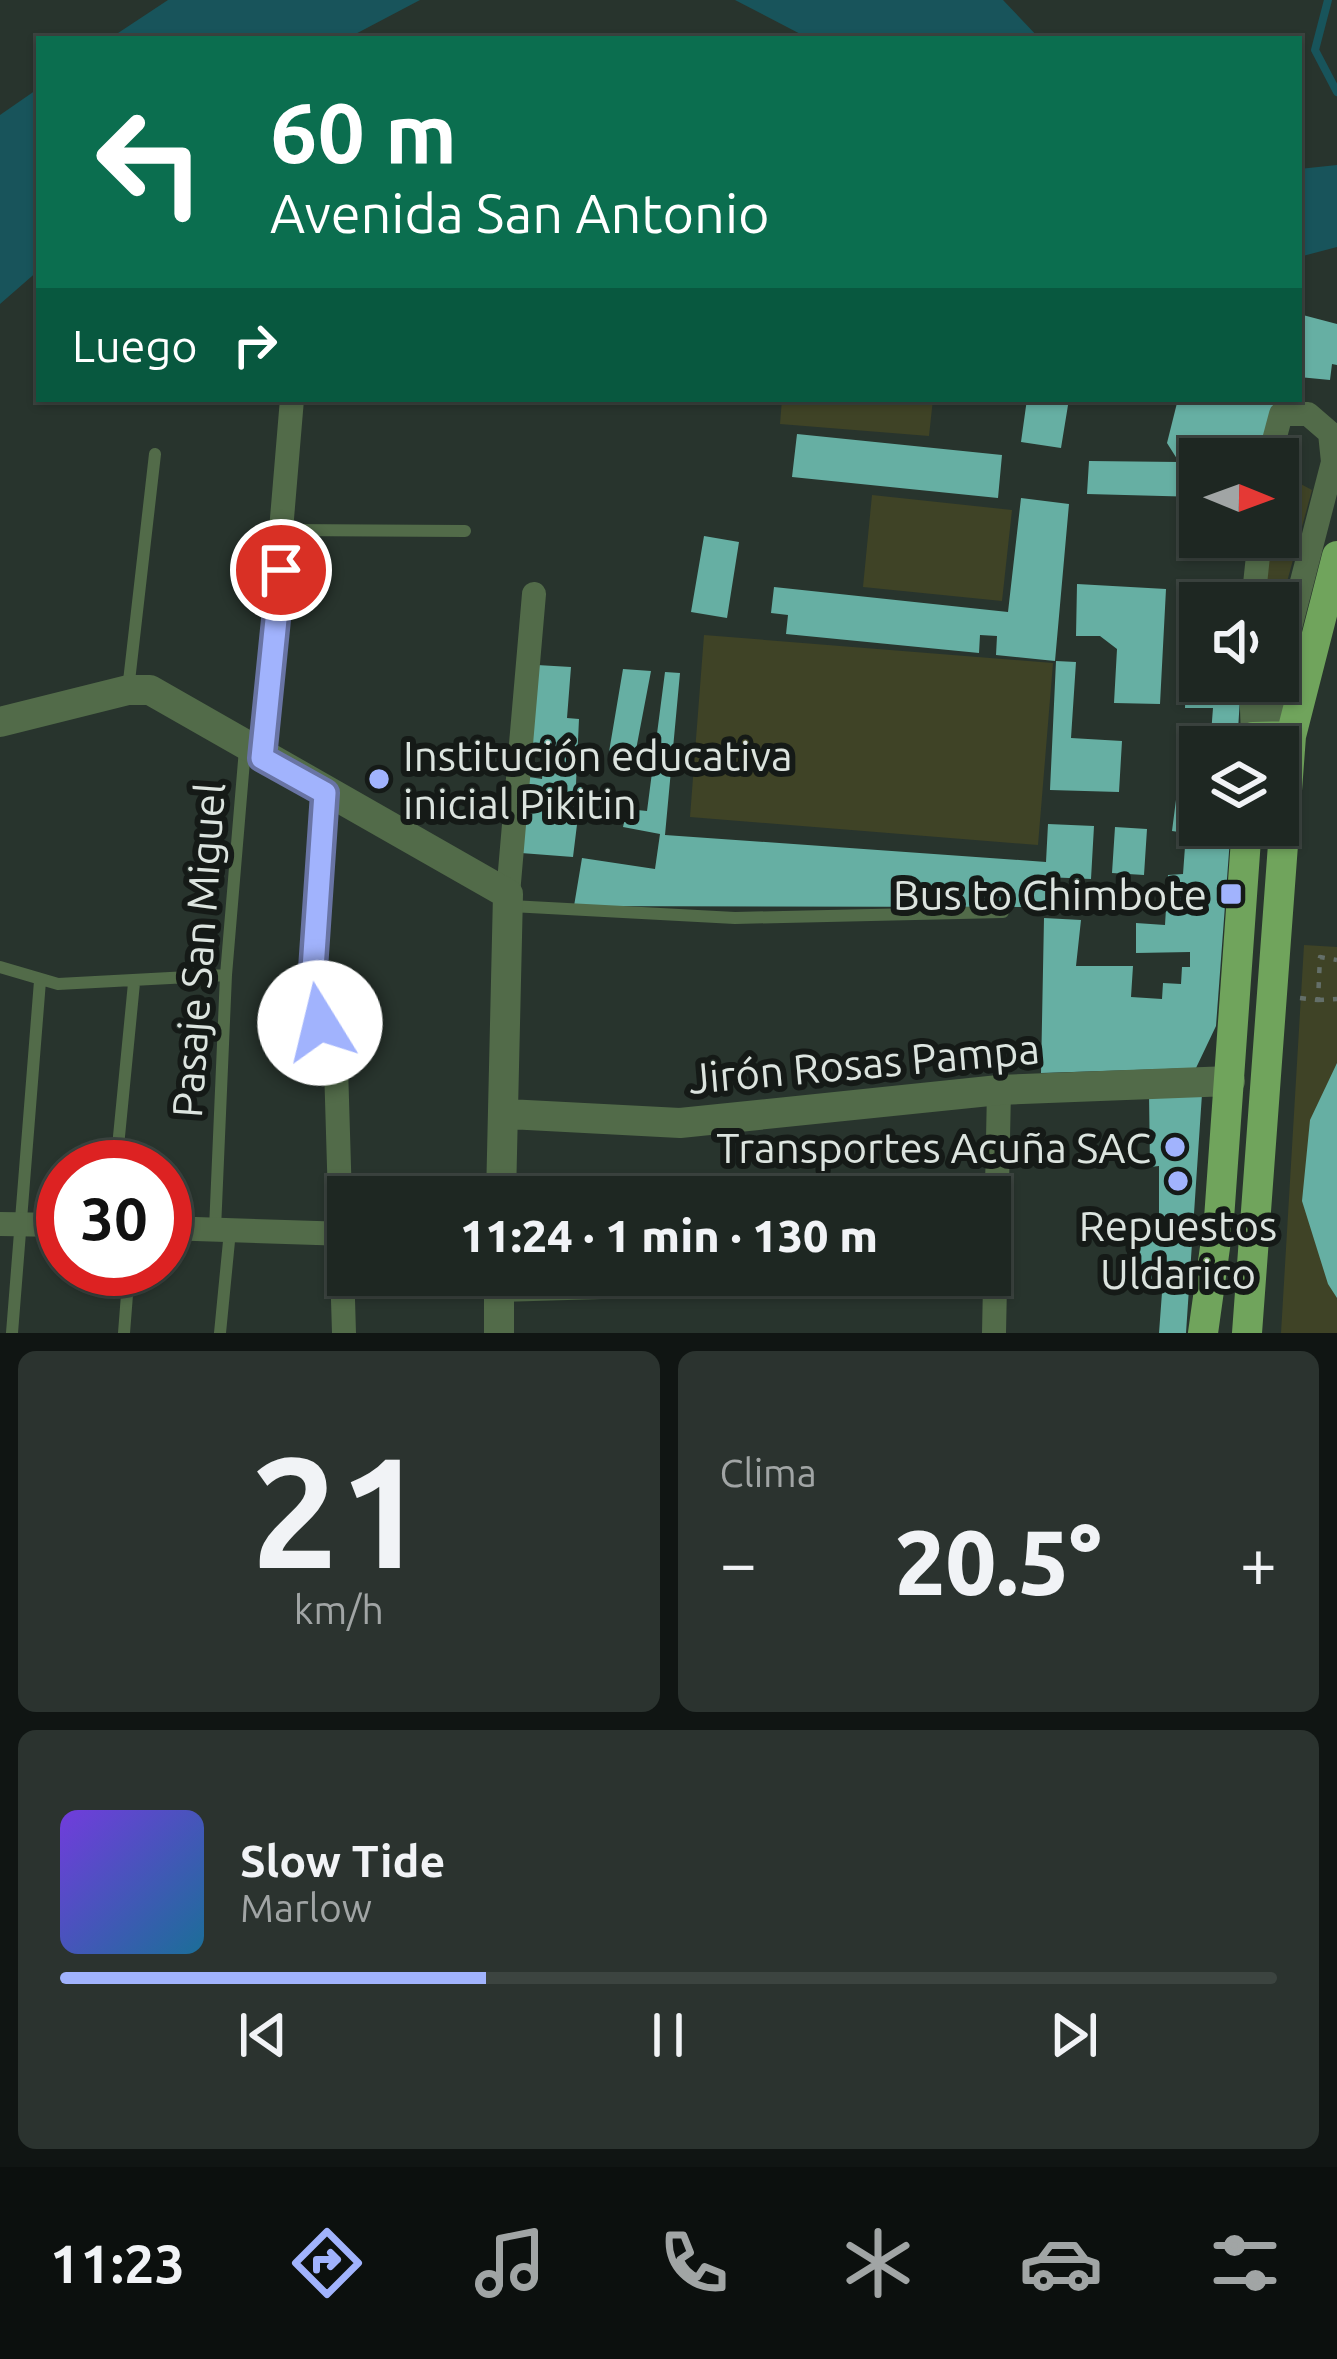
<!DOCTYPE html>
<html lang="es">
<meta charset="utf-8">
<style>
body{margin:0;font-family:Ubuntu,sans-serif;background:#2b332f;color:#f1f3f6;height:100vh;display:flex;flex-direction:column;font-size:45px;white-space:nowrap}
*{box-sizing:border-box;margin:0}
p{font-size:39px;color:#a1a5a5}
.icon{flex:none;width:66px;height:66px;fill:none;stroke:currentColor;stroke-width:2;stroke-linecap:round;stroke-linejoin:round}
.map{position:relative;height:1333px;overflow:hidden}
.details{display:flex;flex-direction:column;gap:18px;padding:18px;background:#101513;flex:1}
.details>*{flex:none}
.top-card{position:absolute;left:36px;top:36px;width:1266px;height:366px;border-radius:0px;box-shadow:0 3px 9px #0004,0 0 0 3px #3c4440;background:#0b6e4f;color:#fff;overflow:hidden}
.needle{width:78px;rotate:91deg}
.controls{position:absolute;left:1179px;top:438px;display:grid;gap:24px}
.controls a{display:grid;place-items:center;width:120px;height:120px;border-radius:0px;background:#1e2722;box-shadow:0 3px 9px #0004,0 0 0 3px #3c4440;font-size:60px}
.speed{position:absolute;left:36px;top:1140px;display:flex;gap:24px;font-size:60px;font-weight:700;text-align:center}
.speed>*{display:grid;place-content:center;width:156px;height:156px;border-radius:50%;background:#1e2722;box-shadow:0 3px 9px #0004,0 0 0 3px #3c4440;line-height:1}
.speed .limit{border:18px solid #d22;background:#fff;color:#111}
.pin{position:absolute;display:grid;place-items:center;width:102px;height:102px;color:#fff;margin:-51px;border:6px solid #fff;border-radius:50%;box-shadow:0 3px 12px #0007}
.me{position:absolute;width:132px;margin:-66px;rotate:351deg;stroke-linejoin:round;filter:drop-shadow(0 0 9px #0008)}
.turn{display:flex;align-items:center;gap:42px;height:252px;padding:0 36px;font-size:54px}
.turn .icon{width:156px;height:156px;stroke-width:2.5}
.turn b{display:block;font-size:84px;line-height:102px}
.then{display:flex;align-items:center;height:114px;padding:0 36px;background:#0003;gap:24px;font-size:45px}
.big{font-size:90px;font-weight:800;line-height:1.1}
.details .tile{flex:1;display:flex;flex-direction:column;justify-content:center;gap:18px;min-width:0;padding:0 42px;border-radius:18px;background:#2b332f}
.details .dial{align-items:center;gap:0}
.dial b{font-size:156px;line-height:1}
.song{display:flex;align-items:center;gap:36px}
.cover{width:144px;height:144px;border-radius:18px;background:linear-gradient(135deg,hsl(260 70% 55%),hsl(200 70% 35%))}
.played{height:12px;border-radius:6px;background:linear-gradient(90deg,#a1b3fd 35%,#3c4440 35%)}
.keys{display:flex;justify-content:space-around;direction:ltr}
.heat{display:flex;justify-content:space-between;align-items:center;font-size:66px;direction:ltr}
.details .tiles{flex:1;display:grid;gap:18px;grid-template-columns:1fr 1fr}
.tile:last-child{grid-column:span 2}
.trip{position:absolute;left:327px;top:1176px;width:684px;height:120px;border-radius:0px;background:#1e2722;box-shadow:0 3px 9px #0004,0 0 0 3px #3c4440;font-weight:800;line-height:120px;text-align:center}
.tab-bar{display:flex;height:192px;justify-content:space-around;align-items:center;background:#0c100e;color:#a1a5a5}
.tab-bar .icon{width:84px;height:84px}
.tab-bar .current{color:#a1b3fd}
.tab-bar b{font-size:54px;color:#f1f3f6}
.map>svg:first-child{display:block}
.green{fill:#3f4326}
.water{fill:#18545b}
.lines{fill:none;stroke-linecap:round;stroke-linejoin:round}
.stream{stroke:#18545b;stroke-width:8}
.building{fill:#66afa3}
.path{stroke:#646f69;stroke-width:4.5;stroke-dasharray:6 9;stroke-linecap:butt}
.service{stroke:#526b49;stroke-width:12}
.minor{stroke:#526b49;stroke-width:24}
.tertiary{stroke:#526b49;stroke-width:30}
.primary{stroke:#70a45c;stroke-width:30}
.route-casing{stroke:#6974a4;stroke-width:30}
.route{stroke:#a1b3fd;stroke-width:21}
.poi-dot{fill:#a1b3fd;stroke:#151a17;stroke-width:4.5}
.labels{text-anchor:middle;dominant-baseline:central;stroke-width:12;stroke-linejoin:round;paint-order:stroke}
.poi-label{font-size:42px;fill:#dce4df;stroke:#151a17;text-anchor:end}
.street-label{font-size:42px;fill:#dce4df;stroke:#151a17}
</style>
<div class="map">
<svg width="1337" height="1333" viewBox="0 0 1337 1333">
<rect width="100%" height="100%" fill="#28342d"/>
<path class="green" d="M782 399H933L929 436 780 424Z
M1295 481 1312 490 1278 615V603H1261L1270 537H1278V489Z
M872 495 1012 510 1002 601 863 587Z
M704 635 1053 663 1038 845 690 817Z
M1304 945 1337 947V1333H1281Z"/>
<path class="water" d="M168 0H420L346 39H109Z
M735 0H1003L1040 39H810Z
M39 88V270L0 304V115Z
M1337 165V247L1299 257V169Z"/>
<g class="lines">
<path class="stream" d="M1328 0 1315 50 1337 92"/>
</g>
<path class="building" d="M1299 314 1337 324V365L1332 364 1330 380 1299 377Z
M1027 399H1069L1061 448 1021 442Z
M1178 399H1274L1266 459H1200V497L1087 494 1089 461 1179 462 1167 443Z
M797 434 1002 455 998 498 792 477Z
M1021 498 1069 504 1055 661 996 655 997 636 980 635 979 653 786 634 788 615 771 613 774 587 1008 612Z
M704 536 739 542 727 618 691 612Z
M1077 584 1166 589 1160 704 1114 703 1117 649 1100 636H1076Z
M1206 592 1248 594V603H1200V681H1241L1237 747H1210L1213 708H1185L1189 595 1206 596Z
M1056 661 1076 662 1071 738 1122 741 1119 792 1050 790Z
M537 665 571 667 567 718 579 719 576 784H582L573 857 521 853 529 777 542 779 545 747 530 745Z
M623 669 651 671 635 755 609 752Z
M665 672 680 673 665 835 1046 862 1048 824 1094 826 1091 879 1046 877 1045 907 574 906 582 858 655 869 660 834 623 827 627 809 647 811Z
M1177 792H1200V825H1231L1216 1026 1196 1068 1041 1073 1044 918 1081 920 1076 966H1133L1131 997 1162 999 1163 983 1181 984 1182 967H1190V952L1136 953V923L1165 925 1168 875 1183 874 1186 833 1172 831Z
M1115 827 1147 829 1144 875 1112 873Z
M1337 1063V1298L1328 1284 1302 1201 1310 1120Z
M1149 1093 1202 1094 1186 1333H1159L1163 1279 1126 1280 1132 1240 1159 1238V1166L1150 1167Z"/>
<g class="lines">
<path class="path" d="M1300 998 1318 1000 1320 957 1337 960
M1318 1000 1337 999"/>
<path class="service" d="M284 530 465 531
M128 690 155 454
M511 906 735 918 1003 912
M0 967 58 984 226 975
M116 1167 134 983
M215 1229 226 975 245 749
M500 1296 602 1293 692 1275
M12 1333 40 981
M124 1333 129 1269
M220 1333 230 1231"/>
<path class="minor" d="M1269 459 1281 414H1308L1330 433 1333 462 1278 674
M1253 603 1260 537
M1251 681 1253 737
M1267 736 1277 681
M262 757 292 399
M325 793 310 1013 335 1033 344 1333
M508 894 534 594
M0 1224 63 1225
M165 1228 348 1234
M994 1333 999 1090"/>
<path class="tertiary" d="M0 722 128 690H150L508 894 501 1197
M506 1114 680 1123 999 1090 1230 1081
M499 1275V1333"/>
<path class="primary" d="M1252 747 1253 737 1291 736
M1203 1333 1219 1219 1247 825
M1247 1333 1291 736 1337 556"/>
</g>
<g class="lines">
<g class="route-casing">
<path id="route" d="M281 570 262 758 325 793 310 1013 320 1023"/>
</g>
<use href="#route" class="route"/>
</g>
<g class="poi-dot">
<circle cx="379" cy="779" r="12"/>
<rect x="1219" y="882" width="24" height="24" rx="6"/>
<circle cx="1175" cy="1147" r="12"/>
<circle cx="1178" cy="1181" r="12"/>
</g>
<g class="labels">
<g class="poi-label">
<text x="403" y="755" text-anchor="start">Institución educativa<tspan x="403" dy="48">inicial Pikitin</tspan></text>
<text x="1207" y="894">Bus to Chimbote</text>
<text x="1151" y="1147">Transportes Acuña SAC</text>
<text x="1178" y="1225" text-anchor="middle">Repuestos<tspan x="1178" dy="48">Uldarico</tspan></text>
</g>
<g class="street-label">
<text transform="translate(198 950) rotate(-86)">Pasaje San Miguel</text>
<text transform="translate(864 1063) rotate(-5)">Jirón Rosas Pampa</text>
</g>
</g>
</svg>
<div class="controls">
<a><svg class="needle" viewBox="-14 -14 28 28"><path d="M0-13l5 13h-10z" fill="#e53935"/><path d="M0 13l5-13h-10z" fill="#a1a5a5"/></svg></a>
<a><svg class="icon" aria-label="sound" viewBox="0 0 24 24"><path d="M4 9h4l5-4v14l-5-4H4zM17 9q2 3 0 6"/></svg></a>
<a><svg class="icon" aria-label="layers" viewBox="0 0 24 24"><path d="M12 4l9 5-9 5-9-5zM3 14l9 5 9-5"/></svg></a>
</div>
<div class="speed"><div class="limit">30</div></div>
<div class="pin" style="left:281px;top:570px;background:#d93025"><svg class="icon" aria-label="arrive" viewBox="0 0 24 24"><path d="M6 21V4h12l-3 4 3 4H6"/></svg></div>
<svg class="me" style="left:320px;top:1023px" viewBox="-20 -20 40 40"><circle r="19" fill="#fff"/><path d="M0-13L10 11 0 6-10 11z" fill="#a1b3fd"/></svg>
<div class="trip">11:24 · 1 min · 130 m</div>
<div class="top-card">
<div class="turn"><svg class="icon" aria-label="left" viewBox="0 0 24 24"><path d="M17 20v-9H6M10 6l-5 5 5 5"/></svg><div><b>60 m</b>Avenida San Antonio</div></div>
<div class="then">Luego<svg class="icon" aria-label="right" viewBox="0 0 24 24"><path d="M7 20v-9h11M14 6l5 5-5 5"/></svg></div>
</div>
</div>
<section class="details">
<div class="tiles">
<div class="tile dial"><b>21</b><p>km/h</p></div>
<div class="tile"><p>Clima</p>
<div class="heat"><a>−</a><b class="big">20.5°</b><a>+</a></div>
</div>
<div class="tile">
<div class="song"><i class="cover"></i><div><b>Slow Tide</b><p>Marlow</p></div></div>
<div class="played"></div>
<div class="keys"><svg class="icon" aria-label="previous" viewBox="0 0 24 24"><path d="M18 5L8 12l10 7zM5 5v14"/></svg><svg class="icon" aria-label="pause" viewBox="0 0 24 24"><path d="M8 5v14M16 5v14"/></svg><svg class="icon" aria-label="next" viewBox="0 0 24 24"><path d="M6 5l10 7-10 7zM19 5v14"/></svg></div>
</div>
</div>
</section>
<nav class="tab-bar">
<b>11:23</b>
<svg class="icon current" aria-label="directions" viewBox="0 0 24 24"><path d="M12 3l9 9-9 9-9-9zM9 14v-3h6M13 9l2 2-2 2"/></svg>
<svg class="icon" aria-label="music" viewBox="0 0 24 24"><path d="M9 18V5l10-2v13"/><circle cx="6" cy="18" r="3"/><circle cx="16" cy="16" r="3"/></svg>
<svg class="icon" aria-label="phone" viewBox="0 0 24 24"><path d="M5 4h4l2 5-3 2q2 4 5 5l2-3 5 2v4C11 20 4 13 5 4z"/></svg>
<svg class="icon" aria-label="climate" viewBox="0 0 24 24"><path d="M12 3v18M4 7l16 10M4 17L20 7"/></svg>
<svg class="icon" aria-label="car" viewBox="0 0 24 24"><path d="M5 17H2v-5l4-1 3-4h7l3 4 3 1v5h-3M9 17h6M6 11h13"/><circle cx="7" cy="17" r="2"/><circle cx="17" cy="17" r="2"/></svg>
<svg class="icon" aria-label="filters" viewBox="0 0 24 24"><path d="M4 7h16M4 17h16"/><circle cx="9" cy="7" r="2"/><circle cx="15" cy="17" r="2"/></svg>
</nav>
